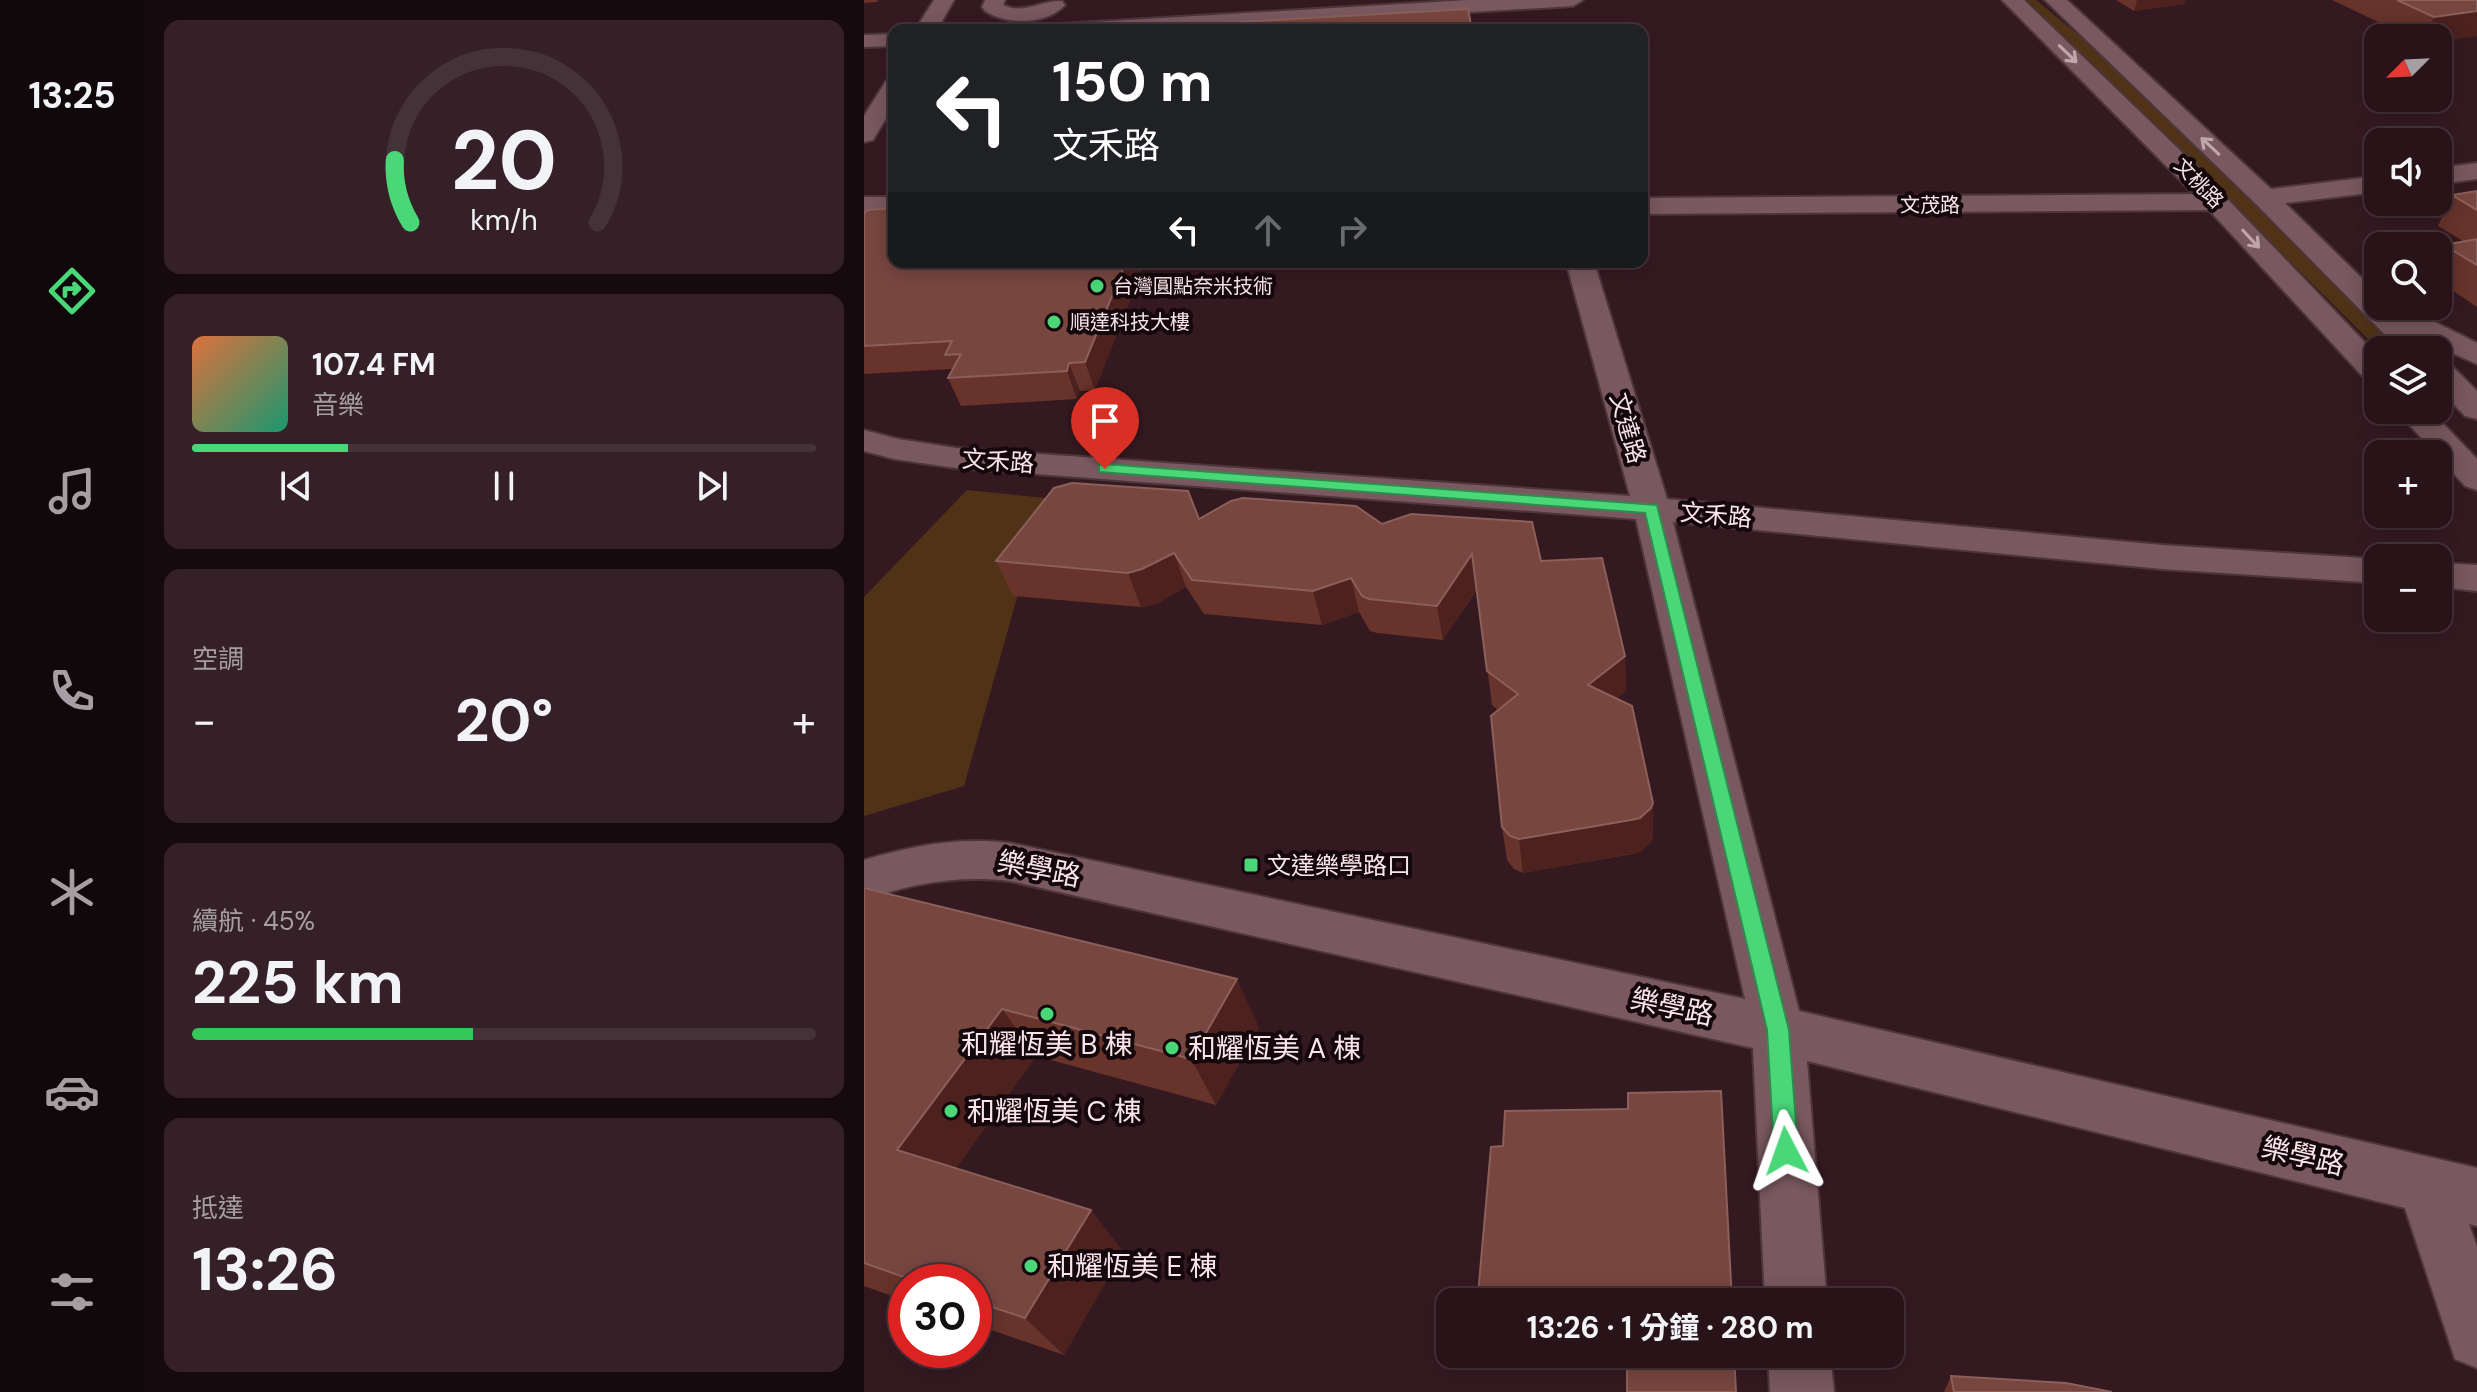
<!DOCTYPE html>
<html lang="zh-TW">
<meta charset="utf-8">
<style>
body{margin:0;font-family:"DM Sans","Noto Sans TC",sans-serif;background:#342026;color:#f1f3f6;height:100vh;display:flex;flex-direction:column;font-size:30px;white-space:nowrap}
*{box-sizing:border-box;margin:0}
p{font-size:26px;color:#a59ea2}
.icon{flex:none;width:44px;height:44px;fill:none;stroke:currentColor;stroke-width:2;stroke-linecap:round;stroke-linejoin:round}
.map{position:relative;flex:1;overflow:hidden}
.drawer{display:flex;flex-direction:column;gap:20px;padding:20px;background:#160a0e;width:720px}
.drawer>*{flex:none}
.hud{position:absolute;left:24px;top:24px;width:760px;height:244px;border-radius:16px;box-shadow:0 4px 20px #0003,0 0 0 2px #443238;background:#202124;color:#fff;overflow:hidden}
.needle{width:52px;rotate:246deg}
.controls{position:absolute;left:1500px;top:24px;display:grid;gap:16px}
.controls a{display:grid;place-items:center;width:88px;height:88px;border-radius:16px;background:#281319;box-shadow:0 4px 20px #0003,0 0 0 2px #443238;font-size:40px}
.speed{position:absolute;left:24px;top:1264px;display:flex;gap:16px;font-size:40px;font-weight:700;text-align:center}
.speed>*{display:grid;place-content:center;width:104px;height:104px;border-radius:50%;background:#281319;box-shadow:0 4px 20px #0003,0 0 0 2px #443238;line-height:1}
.speed .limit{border:12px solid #d22;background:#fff;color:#111}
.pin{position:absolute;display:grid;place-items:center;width:68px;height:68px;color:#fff;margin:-82px -34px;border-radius:50% 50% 50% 0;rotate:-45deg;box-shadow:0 0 8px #0007}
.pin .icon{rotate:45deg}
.me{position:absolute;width:88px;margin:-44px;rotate:356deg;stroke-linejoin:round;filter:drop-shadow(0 0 6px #0008)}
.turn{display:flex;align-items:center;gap:28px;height:168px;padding:0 32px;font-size:36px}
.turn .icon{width:104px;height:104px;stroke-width:2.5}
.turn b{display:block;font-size:56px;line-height:68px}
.lanes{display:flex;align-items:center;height:76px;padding:0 32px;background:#0003;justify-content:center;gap:40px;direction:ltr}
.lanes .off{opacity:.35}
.big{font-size:60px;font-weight:700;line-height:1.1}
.drawer .widget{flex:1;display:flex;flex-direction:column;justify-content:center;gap:12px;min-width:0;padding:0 28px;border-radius:16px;background:#342026}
.drawer .dial{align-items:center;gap:0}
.dial svg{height:208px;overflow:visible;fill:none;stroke:#443238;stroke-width:7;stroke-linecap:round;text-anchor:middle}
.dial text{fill:#f1f3f6;stroke:none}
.song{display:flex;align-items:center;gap:24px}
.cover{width:96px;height:96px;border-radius:12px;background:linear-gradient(135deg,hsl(20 70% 55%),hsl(160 70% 35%))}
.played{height:8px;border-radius:4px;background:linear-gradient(90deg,#49d778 25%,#443238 25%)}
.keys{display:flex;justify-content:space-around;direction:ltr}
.heat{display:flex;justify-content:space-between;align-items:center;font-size:44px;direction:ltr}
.charge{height:12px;border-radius:6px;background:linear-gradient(90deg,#34c759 45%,#443238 0)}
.trip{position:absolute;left:572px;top:1288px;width:468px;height:80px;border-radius:16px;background:#281319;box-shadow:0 4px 20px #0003,0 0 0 2px #443238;font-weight:700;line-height:80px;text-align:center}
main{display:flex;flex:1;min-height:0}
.menu{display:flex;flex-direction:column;width:144px;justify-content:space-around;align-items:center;background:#10080a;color:#a59ea2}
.menu .icon{width:56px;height:56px}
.menu .selected{color:#49d778}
.menu b{font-size:36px;color:#f1f3f6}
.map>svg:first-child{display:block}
.green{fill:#503317}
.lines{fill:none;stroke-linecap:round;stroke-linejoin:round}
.minor-casing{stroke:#4c363c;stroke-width:4}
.minor{fill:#795860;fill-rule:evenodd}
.wall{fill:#67332a}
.shaded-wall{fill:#4c211e}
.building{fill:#77463f;stroke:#8b5f5a;stroke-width:2}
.oneway{stroke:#bfa6ab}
.route{fill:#49d778;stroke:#2f8c4e;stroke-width:2}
.poi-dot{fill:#49d778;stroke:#15080c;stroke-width:3}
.labels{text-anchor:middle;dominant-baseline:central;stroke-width:8;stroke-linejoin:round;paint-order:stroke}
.far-street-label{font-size:20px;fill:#f9e5e9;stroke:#15080c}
.far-poi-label{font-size:20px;fill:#f9e5e9;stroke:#15080c;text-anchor:start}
.street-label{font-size:24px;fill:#f9e5e9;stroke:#15080c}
.poi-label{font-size:24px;fill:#f9e5e9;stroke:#15080c;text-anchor:start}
.near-street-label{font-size:28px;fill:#f9e5e9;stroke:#15080c}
.near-poi-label{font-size:28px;fill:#f9e5e9;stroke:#15080c;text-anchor:start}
</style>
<main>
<nav class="menu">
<b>13:25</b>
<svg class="icon selected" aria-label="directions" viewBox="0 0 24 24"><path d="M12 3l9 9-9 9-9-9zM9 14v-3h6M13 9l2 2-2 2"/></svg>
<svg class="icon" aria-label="music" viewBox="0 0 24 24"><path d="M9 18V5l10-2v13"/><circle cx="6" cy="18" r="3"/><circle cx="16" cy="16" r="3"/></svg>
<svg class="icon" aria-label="phone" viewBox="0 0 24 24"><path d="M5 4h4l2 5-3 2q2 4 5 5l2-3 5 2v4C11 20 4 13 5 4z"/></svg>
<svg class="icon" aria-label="climate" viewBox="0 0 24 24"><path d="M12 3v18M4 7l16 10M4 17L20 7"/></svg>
<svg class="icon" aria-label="car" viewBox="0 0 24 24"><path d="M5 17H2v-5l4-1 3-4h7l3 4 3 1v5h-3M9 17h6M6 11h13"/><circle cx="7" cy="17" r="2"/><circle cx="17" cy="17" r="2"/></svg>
<svg class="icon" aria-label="filters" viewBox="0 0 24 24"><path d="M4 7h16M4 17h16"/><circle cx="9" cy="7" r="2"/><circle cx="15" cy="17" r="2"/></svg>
</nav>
<section class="drawer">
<div class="widget dial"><svg viewBox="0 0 100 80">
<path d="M14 69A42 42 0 1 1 86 69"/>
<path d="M14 69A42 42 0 0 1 8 45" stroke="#49d778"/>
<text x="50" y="56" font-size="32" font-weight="700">20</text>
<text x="50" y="72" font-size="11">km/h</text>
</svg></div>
<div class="widget">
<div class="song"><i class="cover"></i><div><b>107.4 FM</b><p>音樂</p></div></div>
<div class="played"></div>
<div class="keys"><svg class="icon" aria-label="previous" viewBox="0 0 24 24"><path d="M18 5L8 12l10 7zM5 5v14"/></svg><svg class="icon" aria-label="pause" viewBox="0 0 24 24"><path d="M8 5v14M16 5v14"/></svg><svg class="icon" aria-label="next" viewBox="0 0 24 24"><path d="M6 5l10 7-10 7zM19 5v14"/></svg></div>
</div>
<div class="widget"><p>空調</p>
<div class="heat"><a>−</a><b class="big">20°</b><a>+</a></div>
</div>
<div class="widget"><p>續航 · 45%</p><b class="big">225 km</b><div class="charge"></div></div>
<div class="widget"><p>抵達</p><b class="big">13:26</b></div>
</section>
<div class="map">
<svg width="1613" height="1392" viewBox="0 0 1613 1392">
<rect width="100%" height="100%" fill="#351921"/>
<path class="green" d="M1163 0H1172L1239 55 1321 130 1540 350H1515L1511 346Z
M103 490 181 498 100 786 0 816V597Z"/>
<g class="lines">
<g class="minor-casing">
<path id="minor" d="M70 0H90L73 30H51Z
M121 0H141L139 5C160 15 177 0 198 1L201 5C183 25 142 25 121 11L118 7Z
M605 0H719L709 6 303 30H185L196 24Z
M1138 0H1160L1325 159 1514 356V384L1503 381 1345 210 778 214V198L1330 194Z
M1181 0H1203L1407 189 1514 176V192L1421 203 1514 294V306L1543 308 1613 343V364L1563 342 1570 350H1536L1392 204Z
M30 34V46L0 47V35Z
M30 79V105L9 140 0 142V116L22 81Z
M1613 163V179L1574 184V168Z
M0 197H30V213H0Z
M702 262H730L803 499 1298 545 1514 559V583L1298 569 809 522 935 1011 1613 1168V1226L1605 1224 1613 1247V1368L1591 1359 1541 1208 943 1061 963 1302H901L889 1048 146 881C94 875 50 883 0 900V860C50 845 94 837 146 843L881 999 772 519 92 468 30 459 0 451V430L34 439 92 448 766 496Z
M1574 360 1585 363 1613 391V419L1601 416 1574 388Z
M1532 410H1566L1613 459V490L1601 486Z
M1574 563 1613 565V591L1574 587Z
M904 1354H966L970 1392H906Z"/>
</g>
<use href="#minor" class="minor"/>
</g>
<path class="wall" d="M0 0H14L13 2 0 3Z
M1252 0H1321L1320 4 1270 11Z
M1468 0H1613V36L1574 41V38H1548Z
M1613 191V307L1574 281V258L1580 245 1599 241 1574 226 1588 195Z
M0 214 30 262H281L231 390 216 391 213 399 97 406 84 378 88 369 0 374Z
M335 519 518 524 677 561 761 656 762 691 752 698 789 836 787 842 776 852 768 854 659 873 650 869 643 860 638 827 634 710 628 705 613 589 579 640 513 633 506 631 495 612 458 625 340 614 322 587 292 604 277 607 149 596 132 561Z
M0 888 395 1027 352 1105 172 1056 92 1168 259 1251 200 1355 110 1324V1282H42V1301L0 1286Z
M639 1146 868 1302H616L614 1295Z
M1087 1376 1248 1392H1080Z"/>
<path class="shaded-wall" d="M1273 0H1321L1320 4 1270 11Z
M1613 11V36L1574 41V38H1562L1570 17Z
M262 262H281L231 390 221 362Z
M205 363 216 391 213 399 203 371Z
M310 553 322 587 292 604 277 607 264 573Z
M608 554 613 588 579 640 573 606Z
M487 578 495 612 458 625 449 591Z
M761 656 762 691 726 719 724 685Z
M789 803V836L787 842 776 852 659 873 655 839Z
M373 979 395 1027 352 1105 327 1059Z
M138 1009 172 1056 75 1193 33 1150Z
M227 1210 259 1251 200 1355 161 1318Z"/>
<path class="building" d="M1533 0H1613V11L1570 17Z
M604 9 608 30H270L271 28Z
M1613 191V210L1588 195Z
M30 208V262H262L221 362 205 363 203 371 84 378 97 354 81 355 88 341 0 346V214L3 210Z
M1613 239V265L1580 245Z
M208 483 324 491 335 519 367 501 379 498 492 506 518 524 547 514 668 522 677 561 738 558 761 656 724 685 768 706 789 803 787 808 776 818 767 820 655 839 646 836 638 827 627 716 654 694 623 671 608 554 573 606 505 599 498 596 487 578 449 591 328 580 310 553 278 569 264 573 132 561 190 488Z
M0 888 373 979 327 1059 138 1009 33 1150 227 1210 161 1318 110 1301V1282H54L0 1263Z
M857 1091 868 1302H764V1293L614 1295 627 1147 639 1146 641 1111 764 1109V1093Z
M763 1354H870L872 1392H763Z
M1087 1376 1202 1383 1248 1392H1090Z"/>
<defs><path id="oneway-shaft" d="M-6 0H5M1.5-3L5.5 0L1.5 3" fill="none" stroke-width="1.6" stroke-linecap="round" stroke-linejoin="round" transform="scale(2)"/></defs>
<g class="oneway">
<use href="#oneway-shaft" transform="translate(1204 54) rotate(44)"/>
<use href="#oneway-shaft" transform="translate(1346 146) rotate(-137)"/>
<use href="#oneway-shaft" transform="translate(1387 239) rotate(47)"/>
</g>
<path class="route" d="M241 464 793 505 925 1030 934 1151 931 1160 922 1163 913 1160 910 1151 903 1030 781 513 235 472V465Z"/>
<g class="poi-dot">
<circle cx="233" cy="286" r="8"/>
<circle cx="190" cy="322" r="8"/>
<rect x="379" y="857" width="16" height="16" rx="4"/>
<circle cx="183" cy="1014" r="8"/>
<circle cx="308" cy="1048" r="8"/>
<circle cx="87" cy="1111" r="8"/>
<circle cx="167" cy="1266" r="8"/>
</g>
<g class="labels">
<g class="far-street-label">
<text transform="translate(1335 183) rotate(46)">文桃路</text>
<text x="1066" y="205">文茂路</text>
</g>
<g class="far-poi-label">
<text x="249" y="286">台灣圓點奈米技術</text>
<text x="206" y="322">順達科技大樓</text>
</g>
<g class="street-label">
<text transform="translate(764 428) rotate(74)">文達路</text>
<text transform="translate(134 461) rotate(4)">文禾路</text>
<text transform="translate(852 515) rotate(5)">文禾路</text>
</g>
<g class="poi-label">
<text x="403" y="865">文達樂學路口</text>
</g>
<g class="near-street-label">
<text transform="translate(175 869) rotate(11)">樂學路</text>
<text transform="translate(808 1007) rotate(12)">樂學路</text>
<text transform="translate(1439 1156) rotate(13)">樂學路</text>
</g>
<g class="near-poi-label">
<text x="183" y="1044" text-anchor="middle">和耀恆美 B 棟</text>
<text x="324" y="1048">和耀恆美 A 棟</text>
<text x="103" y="1111">和耀恆美 C 棟</text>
<text x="183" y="1266">和耀恆美 E 棟</text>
</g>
</g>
</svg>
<div class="controls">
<a><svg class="needle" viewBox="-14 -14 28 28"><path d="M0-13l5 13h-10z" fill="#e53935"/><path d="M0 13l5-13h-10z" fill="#a59ea2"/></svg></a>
<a><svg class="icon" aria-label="sound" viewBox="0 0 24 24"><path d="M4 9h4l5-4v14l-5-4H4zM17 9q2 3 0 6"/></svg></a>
<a><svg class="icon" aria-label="search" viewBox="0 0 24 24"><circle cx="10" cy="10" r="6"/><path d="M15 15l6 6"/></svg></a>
<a><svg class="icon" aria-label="layers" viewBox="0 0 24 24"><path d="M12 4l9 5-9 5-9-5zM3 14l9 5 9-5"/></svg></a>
<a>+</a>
<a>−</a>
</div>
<div class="speed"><div class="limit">30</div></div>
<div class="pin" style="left:241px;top:469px;background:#d93025"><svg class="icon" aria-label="arrive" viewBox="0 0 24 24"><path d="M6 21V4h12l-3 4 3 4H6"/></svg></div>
<svg class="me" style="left:922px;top:1151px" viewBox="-20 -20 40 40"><path d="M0-17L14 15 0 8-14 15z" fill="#49d778" stroke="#fff" stroke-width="4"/></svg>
<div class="trip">13:26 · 1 分鐘 · 280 m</div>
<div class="hud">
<div class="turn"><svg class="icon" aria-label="left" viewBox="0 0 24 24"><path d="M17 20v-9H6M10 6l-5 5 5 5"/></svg><div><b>150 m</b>文禾路</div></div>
<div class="lanes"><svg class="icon" aria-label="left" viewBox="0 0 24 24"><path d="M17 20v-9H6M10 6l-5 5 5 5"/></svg><svg class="icon off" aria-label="ahead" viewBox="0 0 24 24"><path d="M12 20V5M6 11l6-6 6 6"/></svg><svg class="icon off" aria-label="right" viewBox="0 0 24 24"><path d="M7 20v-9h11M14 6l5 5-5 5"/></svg></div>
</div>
</div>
</main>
